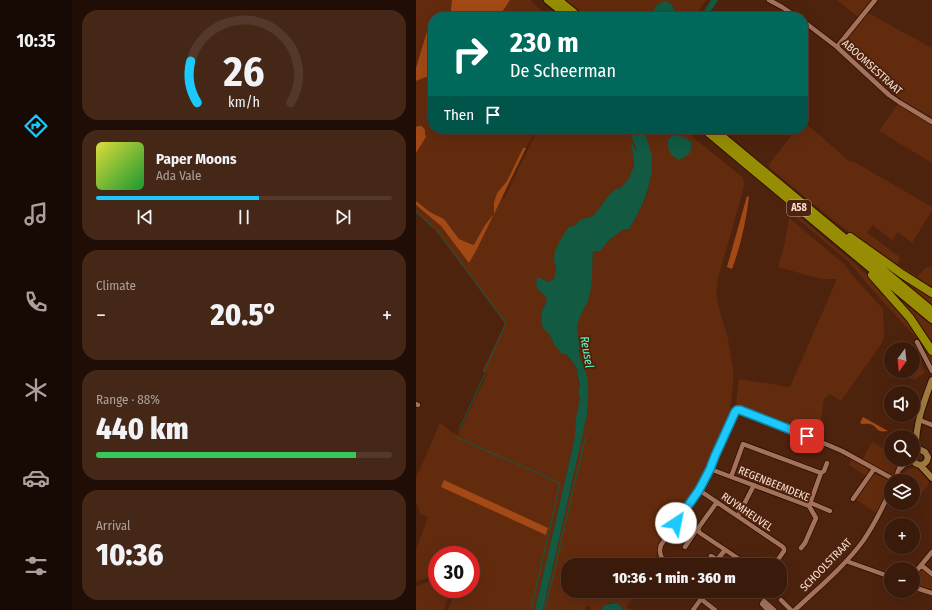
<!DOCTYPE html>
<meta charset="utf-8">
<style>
body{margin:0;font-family:"Fira Sans Condensed",sans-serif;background:#452718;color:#f1f3f6;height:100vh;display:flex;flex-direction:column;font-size:15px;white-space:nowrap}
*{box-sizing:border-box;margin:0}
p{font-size:13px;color:#aba19c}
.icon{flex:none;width:22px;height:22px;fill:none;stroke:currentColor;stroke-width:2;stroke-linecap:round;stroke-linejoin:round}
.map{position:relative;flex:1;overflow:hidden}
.sheet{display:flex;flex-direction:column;gap:10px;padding:10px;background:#200e06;width:344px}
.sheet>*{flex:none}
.guide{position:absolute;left:12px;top:12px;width:380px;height:122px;border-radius:16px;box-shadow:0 4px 16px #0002,0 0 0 1px #54382b;background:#00695c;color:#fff;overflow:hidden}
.needle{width:26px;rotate:195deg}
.tools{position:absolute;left:468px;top:342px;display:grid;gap:8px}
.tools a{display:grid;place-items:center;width:36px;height:36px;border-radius:50%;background:#3a1a0a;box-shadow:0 4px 16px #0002,0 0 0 1px #54382b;font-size:20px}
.speed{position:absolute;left:12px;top:546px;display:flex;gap:8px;font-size:20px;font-weight:700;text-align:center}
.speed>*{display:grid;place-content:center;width:52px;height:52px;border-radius:50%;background:#3a1a0a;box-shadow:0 4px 16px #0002,0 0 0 1px #54382b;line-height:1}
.speed .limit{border:6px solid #d22;background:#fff;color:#111}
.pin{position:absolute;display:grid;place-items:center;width:34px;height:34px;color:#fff;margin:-17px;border-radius:8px;box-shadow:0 2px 6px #0006}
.me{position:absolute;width:44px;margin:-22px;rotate:34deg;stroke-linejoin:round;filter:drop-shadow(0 0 3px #0008)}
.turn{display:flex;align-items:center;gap:14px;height:84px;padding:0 16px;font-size:18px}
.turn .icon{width:52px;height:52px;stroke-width:2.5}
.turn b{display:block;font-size:28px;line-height:34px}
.then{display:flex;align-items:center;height:38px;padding:0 16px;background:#0003;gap:8px;font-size:15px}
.big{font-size:30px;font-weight:800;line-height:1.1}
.sheet .card{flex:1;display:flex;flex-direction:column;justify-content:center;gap:6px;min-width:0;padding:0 14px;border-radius:16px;background:#452718}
.sheet .dial{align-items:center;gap:0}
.dial svg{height:104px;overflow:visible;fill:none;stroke:#54382b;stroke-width:7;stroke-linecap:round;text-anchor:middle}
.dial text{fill:#f1f3f6;stroke:none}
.song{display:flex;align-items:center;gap:12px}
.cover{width:48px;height:48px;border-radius:6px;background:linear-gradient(135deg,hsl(60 70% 55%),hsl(130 70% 35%))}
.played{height:4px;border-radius:2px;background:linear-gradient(90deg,#1cc9fc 55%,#54382b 55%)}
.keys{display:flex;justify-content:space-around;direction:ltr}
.heat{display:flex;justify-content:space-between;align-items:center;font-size:22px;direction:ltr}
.charge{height:6px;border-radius:3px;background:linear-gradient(90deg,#34c759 88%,#54382b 0)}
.trip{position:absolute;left:145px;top:558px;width:226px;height:40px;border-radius:16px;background:#3a1a0a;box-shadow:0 4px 16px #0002,0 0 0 1px #54382b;font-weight:800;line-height:40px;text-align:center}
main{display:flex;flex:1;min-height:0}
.menu{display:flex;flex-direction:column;width:72px;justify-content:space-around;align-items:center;background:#170a04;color:#aba19c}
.menu .icon{width:28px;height:28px}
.menu .selected{color:#1cc9fc}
.menu b{font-size:18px;color:#f1f3f6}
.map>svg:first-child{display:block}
.green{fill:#632b0e;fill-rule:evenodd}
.forest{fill:#a34916}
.water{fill:#125a42}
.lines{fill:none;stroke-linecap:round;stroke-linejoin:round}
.stream{stroke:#125a42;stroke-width:1}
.minor-casing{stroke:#2d0e01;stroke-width:6}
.secondary-casing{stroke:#2d0e01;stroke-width:8}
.motorway-casing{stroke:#2d0e01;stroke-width:10}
.minor{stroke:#a4725b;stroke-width:4.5}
.secondary{stroke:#a07a41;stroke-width:6}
.motorway{stroke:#968d04;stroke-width:8}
.route-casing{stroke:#1283a4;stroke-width:10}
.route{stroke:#1cc9fc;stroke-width:7}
.labels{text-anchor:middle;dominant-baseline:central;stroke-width:4;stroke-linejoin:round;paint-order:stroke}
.shield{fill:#4e230e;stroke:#c7a797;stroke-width:1}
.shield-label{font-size:10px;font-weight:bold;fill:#fbdfd2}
.street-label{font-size:11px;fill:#fbdfd2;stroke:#4e230e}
.water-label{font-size:12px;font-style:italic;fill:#55ffc3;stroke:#4e230e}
</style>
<main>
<nav class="menu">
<b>10:35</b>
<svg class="icon selected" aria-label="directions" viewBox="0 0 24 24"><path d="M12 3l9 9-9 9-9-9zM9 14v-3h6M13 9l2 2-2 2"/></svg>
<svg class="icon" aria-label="music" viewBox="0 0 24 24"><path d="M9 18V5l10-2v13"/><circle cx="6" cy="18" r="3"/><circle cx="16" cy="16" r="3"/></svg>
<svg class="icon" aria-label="phone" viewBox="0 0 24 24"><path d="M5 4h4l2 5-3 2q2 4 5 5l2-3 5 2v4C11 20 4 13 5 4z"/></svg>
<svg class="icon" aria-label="climate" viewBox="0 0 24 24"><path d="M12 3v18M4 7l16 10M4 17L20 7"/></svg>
<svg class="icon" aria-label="car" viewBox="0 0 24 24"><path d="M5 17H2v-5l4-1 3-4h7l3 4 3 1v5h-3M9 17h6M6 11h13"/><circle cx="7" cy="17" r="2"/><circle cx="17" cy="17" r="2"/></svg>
<svg class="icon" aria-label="filters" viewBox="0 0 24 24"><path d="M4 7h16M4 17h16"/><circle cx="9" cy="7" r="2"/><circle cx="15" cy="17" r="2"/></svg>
</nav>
<section class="sheet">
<div class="card dial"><svg viewBox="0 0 100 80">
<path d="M14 69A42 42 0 1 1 86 69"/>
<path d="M14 69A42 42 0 0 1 9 37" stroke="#1cc9fc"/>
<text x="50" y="56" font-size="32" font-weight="700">26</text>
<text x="50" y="72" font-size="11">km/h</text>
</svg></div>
<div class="card">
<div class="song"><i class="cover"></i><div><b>Paper Moons</b><p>Ada Vale</p></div></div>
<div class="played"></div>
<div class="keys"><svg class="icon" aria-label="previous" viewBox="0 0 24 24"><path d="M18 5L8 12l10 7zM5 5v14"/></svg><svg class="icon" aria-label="pause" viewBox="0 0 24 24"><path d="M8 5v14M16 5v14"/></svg><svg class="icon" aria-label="next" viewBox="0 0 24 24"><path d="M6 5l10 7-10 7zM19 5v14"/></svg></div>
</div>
<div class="card"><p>Climate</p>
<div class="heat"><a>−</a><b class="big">20.5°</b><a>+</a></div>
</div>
<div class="card"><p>Range · 88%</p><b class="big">440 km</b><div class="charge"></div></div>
<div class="card"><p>Arrival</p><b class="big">10:36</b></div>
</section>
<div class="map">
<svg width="516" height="610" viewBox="0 0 516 610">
<rect width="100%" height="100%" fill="#4e230e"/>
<path class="green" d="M0 0H36L34 17H17V28H16L11 31 0 68Z
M94 0H114L132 17H83Z
M147 0H290L278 17H258L259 11H236V17H168Z
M421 0H455L442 17Z
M452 13 516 48V117L486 100 479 94 469 87 427 46V44Z
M17 75V129H43V130L55 131 56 129H120L110 148H107L91 181 81 193 78 213 86 197 88 199 122 129H213L220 149 219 150 217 145 215 146 217 154 218 166 217 169 215 171 214 177 211 182 205 188 200 189 193 195 182 210 177 216 165 220 160 225 153 227 150 231 138 259 140 268 138 279 133 282 121 277C118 292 124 290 131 299L130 303 125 312 126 316 125 323 127 328 132 333 136 339 137 343 145 353 151 355 156 361 162 371 161 374 162 381 164 385 162 391 164 397 159 424 161 428 158 442 119 610H32L39 589H55V555H21V574L0 582V550L12 517 4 513C4 509 1 506 0 502V478L24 423 36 432 42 435 71 374 66 371 89 324 21 232 0 213V205L25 226 53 263 61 249 77 216 69 225 59 243 57 245 43 239 28 219 14 212 0 201V153L10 137 2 126 0 127V81L5 79ZM25 487 132 528 130 535Z
M482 104 516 124V163L463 131Z
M387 121 433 161 440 163 516 207V210L496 243 482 232 476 240 457 225 451 233 484 257 483 259 484 260 481 264 502 277 509 268 516 267V288C457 255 403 209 352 166L380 129H387Z
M226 129H267L326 177C330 183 327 188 326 194L302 278 300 294 302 305 312 339 317 369V385L314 411 309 427 280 488 247 538 242 547V553L232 565H152V591H222L210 607 217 610H207L206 607C197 601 192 601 184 610H175L173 605 168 608 170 610H127L171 414 172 385 169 369 164 359 162 350 163 343 161 333V326L163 318 169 307 175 285 177 251H184L193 240 208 229H213L225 208 231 194 235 174 230 138Z
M375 210 442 266 492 319 516 353V368L515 364 506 344 453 286 434 263 381 218Z
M373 218 428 264 437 276 467 309 468 336 466 343 425 401 414 394 408 399 407 403 404 435 320 404 323 379 374 387 421 279H405L362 267 368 247Z
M459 258 516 295V305Z
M476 293 516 326V347Z
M498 347 509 373 498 380 482 371H497V350Z
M456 442 475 453V459H485L478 475H475L446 460Z
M436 459 452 469 453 472 450 476 433 465Z
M498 467C501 468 503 468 505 469 512 471 513 481 512 486 504 494 499 502 492 509L473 503 475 499V503H497V481H482C487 472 489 471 498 467Z
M459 474 475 481V484L462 514 439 499 456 475Z
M505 568 516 577V591L497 584V577Z
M21 579V589H35L28 610H0V586Z"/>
<path class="forest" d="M36 0H94L83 17H34Z
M16 28H17V75L5 79 0 81V68L11 31Z
M2 126H6L9 130V134L10 137 0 153V127Z
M107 148H110L61 249 53 263 25 226 0 205V201L14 212 28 219 43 239 57 245 59 243 69 225 78 214V203L81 193 91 181Z
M331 196 333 197C330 221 325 245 316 269L311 267Z
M447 417 472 431C459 433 463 427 454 424 449 423 448 425 444 423Z
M28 480 132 528 130 535 25 487Z"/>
<path class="water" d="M295 0H302L291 17H283L287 13Z
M250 1 255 4 259 11 258 17H236C237 8 241 3 250 1Z
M213 129H226C230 136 233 145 235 153 239 181 227 206 213 229H208L193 240 184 251H177C176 264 177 284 173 297 170 308 162 316 161 328 161 333 163 338 163 343 163 348 162 352 164 358 165 362 168 365 169 369 174 383 172 400 171 415L127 610H119L158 442 160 428 159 424 164 397 162 391 164 385 161 374 162 371 156 361 151 355 145 353 137 343 136 339 132 333 127 328 125 323 126 316 125 312 130 303 131 299C124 289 118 292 121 277L133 282 138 279 140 268 138 259 139 251 142 244 150 231 153 227 160 225 164 220 177 216 182 210 193 195 200 189 205 188 214 177 215 171 217 169 218 166 217 154 215 146 216 143 219 150 220 149Z
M257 135 268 137 275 142C277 153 272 155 263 160 253 155 252 150 252 140Z
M198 603C202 604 206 605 207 610H184L189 605Z"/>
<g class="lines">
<path class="stream" d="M0 212 20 229 23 233 90 323 68 372
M43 430 69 374
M40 437 144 483 115 610
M129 610 170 435"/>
<g class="minor-casing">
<path id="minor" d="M353 0 366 7 381 17
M387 21 421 47 473 95 483 102 516 122
M421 47 459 0
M501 342 516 371
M0 404 2 405
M506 421 516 425
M294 469 393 506 400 518 389 543 385 548
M484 469 488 465 498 461
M405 473 408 471 411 463
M315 477 327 444 405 473 393 506
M479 481C482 473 483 463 491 459
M283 490 367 547 368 549V551L358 565
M437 499 458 469
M301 502 283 527 282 530 284 533 332 565
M395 503 414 511
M322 516 338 485
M269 547 279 532 282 530
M295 556 306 563
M301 560 309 550
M430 561 475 577
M252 565C246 559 242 554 245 545L283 490 294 469 299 456 319 412 321 410 324 411 405 442 426 451 479 480
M505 565 516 574
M497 575 516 552
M497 587 516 593
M278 591 285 599 299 610
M365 600 375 610
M277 610 285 599
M352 610 346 604 348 601 358 610
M379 610C402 588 428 567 447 541 458 525 467 507 475 489"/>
</g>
<g class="secondary-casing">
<path id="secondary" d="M500 451C499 425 507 404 516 380
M497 457 500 451 505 450 509 452 512 457C511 464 505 467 499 463L497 458
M504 465 516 478"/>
</g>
<g class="motorway-casing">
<path id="motorway" d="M132 0 153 17
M142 0 163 17
M288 129 516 319
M297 129 516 311
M434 237 486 274 516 293
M456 275 494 318 516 351"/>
</g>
<use href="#minor" class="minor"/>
<use href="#secondary" class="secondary"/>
<use href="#motorway" class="motorway"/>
</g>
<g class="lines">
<g class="route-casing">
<path id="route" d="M260 523 283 490 294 469 299 456 319 412 321 410H324L391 436"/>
</g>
<use href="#route" class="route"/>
</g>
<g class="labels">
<rect class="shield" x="371" y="200" width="24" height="16" rx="3"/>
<g class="shield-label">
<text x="383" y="208">A58</text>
</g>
<g class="street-label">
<text transform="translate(456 67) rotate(42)">ABOOMSESTRAAT</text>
<text transform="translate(358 484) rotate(22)">REGENBEEMDEKE</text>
<text transform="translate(331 512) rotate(34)">RUYMHEUVEL</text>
<text transform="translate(410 565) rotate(-46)">SCHOOLSTRAAT</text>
</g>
<g class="water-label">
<text transform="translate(171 352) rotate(80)">Reusel</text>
</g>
</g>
</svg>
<div class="tools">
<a><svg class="needle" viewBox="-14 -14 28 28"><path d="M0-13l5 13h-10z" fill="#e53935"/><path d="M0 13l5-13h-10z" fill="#aba19c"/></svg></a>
<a><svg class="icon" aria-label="sound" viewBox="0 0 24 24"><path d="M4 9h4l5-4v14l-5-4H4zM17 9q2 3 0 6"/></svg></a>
<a><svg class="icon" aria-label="search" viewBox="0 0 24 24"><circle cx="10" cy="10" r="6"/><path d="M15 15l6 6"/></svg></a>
<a><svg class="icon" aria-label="layers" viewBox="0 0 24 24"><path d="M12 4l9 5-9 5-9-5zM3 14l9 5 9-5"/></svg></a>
<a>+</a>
<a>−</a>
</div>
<div class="speed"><div class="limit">30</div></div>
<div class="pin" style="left:391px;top:436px;background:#d93025"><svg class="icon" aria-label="arrive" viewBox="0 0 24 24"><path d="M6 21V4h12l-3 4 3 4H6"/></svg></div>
<svg class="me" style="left:260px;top:523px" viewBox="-20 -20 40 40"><circle r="19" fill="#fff"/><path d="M0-13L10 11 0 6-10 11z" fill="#1cc9fc"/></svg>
<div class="trip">10:36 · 1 min · 360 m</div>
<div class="guide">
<div class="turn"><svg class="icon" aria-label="right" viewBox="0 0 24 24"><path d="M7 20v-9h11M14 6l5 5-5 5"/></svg><div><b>230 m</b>De Scheerman</div></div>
<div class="then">Then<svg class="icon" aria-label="arrive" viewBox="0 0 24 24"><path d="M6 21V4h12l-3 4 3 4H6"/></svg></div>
</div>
</div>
</main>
